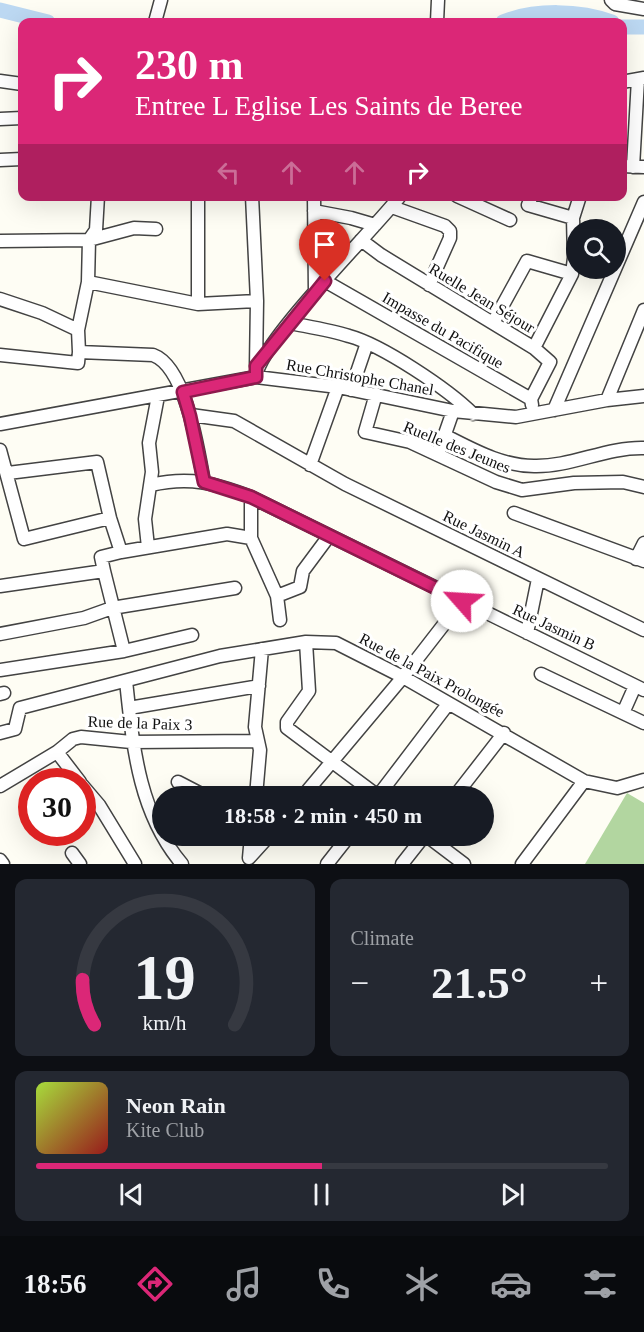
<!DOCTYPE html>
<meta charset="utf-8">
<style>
body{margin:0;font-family:"Times New Roman",serif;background:#242831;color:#f1f3f6;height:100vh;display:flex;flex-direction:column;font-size:22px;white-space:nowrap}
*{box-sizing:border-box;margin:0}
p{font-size:20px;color:#9ea1a6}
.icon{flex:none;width:33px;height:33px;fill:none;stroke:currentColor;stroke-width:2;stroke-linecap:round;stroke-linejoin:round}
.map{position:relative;height:864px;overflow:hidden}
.drawer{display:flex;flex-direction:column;gap:15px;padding:15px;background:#0d0f14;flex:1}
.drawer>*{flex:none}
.guide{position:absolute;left:18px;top:18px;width:609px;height:183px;border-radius:12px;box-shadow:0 6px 24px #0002;background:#db2777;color:#fff;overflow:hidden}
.fabs{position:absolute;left:566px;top:219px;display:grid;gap:12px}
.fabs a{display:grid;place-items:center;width:60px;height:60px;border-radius:50%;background:#171b24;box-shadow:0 6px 24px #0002;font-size:30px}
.speed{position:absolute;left:18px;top:768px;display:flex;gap:12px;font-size:30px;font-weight:700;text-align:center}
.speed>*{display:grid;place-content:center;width:78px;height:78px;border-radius:50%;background:#171b24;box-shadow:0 6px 24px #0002;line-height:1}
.speed .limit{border:9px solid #d22;background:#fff;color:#111}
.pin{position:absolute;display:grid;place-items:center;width:51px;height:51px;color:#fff;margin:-62px -26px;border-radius:50% 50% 50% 0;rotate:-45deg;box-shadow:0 0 6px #0007}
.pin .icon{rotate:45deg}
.me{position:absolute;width:66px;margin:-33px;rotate:296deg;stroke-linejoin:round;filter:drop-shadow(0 0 4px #0008)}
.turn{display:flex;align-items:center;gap:21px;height:126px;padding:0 18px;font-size:27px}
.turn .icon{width:78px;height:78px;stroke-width:2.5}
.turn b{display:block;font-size:42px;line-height:51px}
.lanes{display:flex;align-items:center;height:57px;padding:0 18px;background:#0003;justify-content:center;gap:30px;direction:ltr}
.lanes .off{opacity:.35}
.big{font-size:45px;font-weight:800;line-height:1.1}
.drawer .tile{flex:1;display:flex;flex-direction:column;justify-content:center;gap:9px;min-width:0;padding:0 21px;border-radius:12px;background:#242831}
.drawer .dial{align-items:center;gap:0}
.dial svg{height:156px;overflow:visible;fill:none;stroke:#363941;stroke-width:7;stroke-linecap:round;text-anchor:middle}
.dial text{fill:#f1f3f6;stroke:none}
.song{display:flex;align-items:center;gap:18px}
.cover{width:72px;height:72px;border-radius:9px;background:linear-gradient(135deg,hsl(80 70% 55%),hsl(0 70% 35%))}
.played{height:6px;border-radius:3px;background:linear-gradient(90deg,#db2777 50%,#363941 50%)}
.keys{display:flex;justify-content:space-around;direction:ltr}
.heat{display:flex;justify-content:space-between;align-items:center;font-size:33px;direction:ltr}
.drawer .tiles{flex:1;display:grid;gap:15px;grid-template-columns:1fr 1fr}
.tile:last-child{grid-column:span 2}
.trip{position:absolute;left:152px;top:786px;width:342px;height:60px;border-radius:30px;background:#171b24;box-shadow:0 6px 24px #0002;font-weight:800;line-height:60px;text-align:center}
.menu{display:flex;height:96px;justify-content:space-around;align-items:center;background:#090b0e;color:#9ea1a6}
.menu .icon{width:42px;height:42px}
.menu .current{color:#db2777}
.menu b{font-size:27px;color:#f1f3f6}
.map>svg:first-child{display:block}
.forest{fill:#b2d6a0}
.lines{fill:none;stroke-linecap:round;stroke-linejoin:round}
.river{stroke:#bcd8f2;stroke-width:15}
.minor-casing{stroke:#434343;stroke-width:15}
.minor{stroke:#fff;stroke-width:12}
.route-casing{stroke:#8e194d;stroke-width:15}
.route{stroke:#db2777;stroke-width:10}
.labels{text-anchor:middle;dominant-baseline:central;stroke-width:6;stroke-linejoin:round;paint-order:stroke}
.street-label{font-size:16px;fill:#101010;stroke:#fff}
</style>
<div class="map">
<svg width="644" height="864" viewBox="0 0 644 864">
<rect width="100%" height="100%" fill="#fefdf4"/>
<path class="forest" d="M627 793 644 803V864H585Z"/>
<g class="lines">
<path class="river" d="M0 10 48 22
M503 22C535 9 580 10 612 22
M622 27H644"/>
<g class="minor-casing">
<path id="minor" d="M611 0 615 4 644 9
M155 22 161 0
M437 22 438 0
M0 81 22 84
M622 82 644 78
M0 119 22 118
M0 160 22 159
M622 166 644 167
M633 167 638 79
M198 196V304
M252 196 257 301 256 366
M314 196 315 293
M457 196 510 220
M532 196 528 205 573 218
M392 207 445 226 450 231V238L429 285
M314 211 351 218 375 225
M361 240 381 255 534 348 550 362 531 399
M0 241 89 240 134 228 156 229
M325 281 531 399 532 405
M88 282 198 304 257 301
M0 299 42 313 78 330
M290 323C310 327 330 330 349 336 382 345 448 389 473 414
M493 323 527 261 572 274
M534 348 572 274 574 258 573 218 580 196
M79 352 78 330 88 282 89 240 96 230 98 196
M0 355 78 363 79 352 153 355C186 367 198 450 204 482
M256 377C258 344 374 230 400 196
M351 390 367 343
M376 394 365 432 410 442 496 482 522 490 574 483 623 482 644 487
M607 400 644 310
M554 410 644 202
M191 415 234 421 345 484 644 630
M0 424 256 377 338 387 453 411 516 417 607 400 644 396
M446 436C474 450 502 466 534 466 571 467 606 447 644 448
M0 450 24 539 110 518
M438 454 453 411
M310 465 338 387
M8 473 97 462 110 518 121 552 227 534 251 538
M151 485C190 476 214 483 251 497L644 690
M251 497V538L277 596 280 620
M514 513 644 561
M148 547 145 519 152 472 149 443 158 396
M636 559 644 543
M104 571 124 651
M0 586 104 571 101 557 121 552
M277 596 300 587 303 571 329 536
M527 633 538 579
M0 634 84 618 112 608 235 588
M306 642 309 691 287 722V728L378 796 448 704
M0 670 124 651 192 635
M541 674 644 723
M126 681C133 745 138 812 182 864
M0 694 4 693
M129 708 259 686
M623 713 635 686
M0 733 15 729 20 708 220 656 306 642 336 643 403 677 584 781 617 788 644 780
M57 752 80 782
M178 782 205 796
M82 785 99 805 135 864
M0 786 57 752 73 739 81 737 131 742 256 741
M256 796 260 750 255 727 262 649
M303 796 403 677 462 601
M455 796 504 733
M427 836 464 864
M72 853 80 864
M249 858 269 836
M249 858 251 836
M0 860 3 864
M327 864 349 836
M402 864 424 836
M522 864 584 781"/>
</g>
<use href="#minor" class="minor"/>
</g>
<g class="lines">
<g class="route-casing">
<path id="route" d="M325 281 256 366V377L183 392 190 416 204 482 251 497 462 601"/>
</g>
<use href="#route" class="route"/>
</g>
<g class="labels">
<g class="street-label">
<text transform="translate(482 298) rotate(31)">Ruelle Jean Séjour</text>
<text transform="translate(443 330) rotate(30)">Impasse du Pacifique</text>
<text transform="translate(360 377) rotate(10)">Rue Christophe Chanel</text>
<text transform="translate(457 447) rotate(22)">Ruelle des Jeunes</text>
<text transform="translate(484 534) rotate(26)">Rue Jasmin A</text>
<text transform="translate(554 627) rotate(25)">Rue Jasmin B</text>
<text transform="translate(432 675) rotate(28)">Rue de la Paix Prolongée</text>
<text transform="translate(140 723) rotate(2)">Rue de la Paix 3</text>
</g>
</g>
</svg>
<div class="fabs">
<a><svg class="icon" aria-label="search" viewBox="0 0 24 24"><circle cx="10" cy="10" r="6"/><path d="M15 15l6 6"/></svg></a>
</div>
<div class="speed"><div class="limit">30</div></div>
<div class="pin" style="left:325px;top:281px;background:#d93025"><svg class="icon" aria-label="arrive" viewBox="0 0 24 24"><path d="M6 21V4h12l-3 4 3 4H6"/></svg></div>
<svg class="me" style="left:462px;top:601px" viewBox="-20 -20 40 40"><circle r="19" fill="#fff"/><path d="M0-13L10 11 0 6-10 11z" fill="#db2777"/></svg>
<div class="trip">18:58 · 2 min · 450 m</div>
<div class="guide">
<div class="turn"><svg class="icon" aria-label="right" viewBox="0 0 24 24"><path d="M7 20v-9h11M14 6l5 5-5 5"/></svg><div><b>230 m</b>Entree L Eglise Les Saints de Beree</div></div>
<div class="lanes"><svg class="icon off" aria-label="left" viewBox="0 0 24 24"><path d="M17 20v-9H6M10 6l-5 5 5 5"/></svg><svg class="icon off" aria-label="ahead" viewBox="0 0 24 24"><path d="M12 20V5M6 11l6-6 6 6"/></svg><svg class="icon off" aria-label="ahead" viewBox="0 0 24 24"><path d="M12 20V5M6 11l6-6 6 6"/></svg><svg class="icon" aria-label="right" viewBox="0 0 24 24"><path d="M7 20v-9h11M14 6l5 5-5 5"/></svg></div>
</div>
</div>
<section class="drawer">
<div class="tiles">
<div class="tile dial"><svg viewBox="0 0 100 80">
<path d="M14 69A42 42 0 1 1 86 69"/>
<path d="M14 69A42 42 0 0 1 8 46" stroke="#db2777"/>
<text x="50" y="56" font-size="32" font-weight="700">19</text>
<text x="50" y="72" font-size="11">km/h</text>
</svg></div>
<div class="tile"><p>Climate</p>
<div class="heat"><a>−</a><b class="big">21.5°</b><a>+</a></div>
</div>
<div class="tile">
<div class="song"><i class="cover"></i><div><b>Neon Rain</b><p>Kite Club</p></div></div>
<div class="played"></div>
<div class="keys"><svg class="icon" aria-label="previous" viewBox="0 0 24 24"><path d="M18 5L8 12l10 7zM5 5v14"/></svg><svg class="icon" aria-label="pause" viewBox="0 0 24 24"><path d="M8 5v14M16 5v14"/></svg><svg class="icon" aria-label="next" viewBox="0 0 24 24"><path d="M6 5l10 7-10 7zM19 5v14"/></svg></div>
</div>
</div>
</section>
<nav class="menu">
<b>18:56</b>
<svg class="icon current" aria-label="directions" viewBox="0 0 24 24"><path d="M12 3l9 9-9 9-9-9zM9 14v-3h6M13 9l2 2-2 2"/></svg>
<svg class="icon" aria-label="music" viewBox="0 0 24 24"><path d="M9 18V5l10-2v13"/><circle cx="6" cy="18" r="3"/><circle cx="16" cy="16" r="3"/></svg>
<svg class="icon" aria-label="phone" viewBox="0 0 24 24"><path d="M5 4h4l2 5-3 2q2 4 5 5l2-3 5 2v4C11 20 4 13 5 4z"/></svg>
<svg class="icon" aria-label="climate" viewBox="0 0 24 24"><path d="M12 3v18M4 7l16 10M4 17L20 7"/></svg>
<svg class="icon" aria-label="car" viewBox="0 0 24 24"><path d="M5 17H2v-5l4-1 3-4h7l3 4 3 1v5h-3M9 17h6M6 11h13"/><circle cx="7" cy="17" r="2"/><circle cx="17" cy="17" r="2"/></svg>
<svg class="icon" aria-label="filters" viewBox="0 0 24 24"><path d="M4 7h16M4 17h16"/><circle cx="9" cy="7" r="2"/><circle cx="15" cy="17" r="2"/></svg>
</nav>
